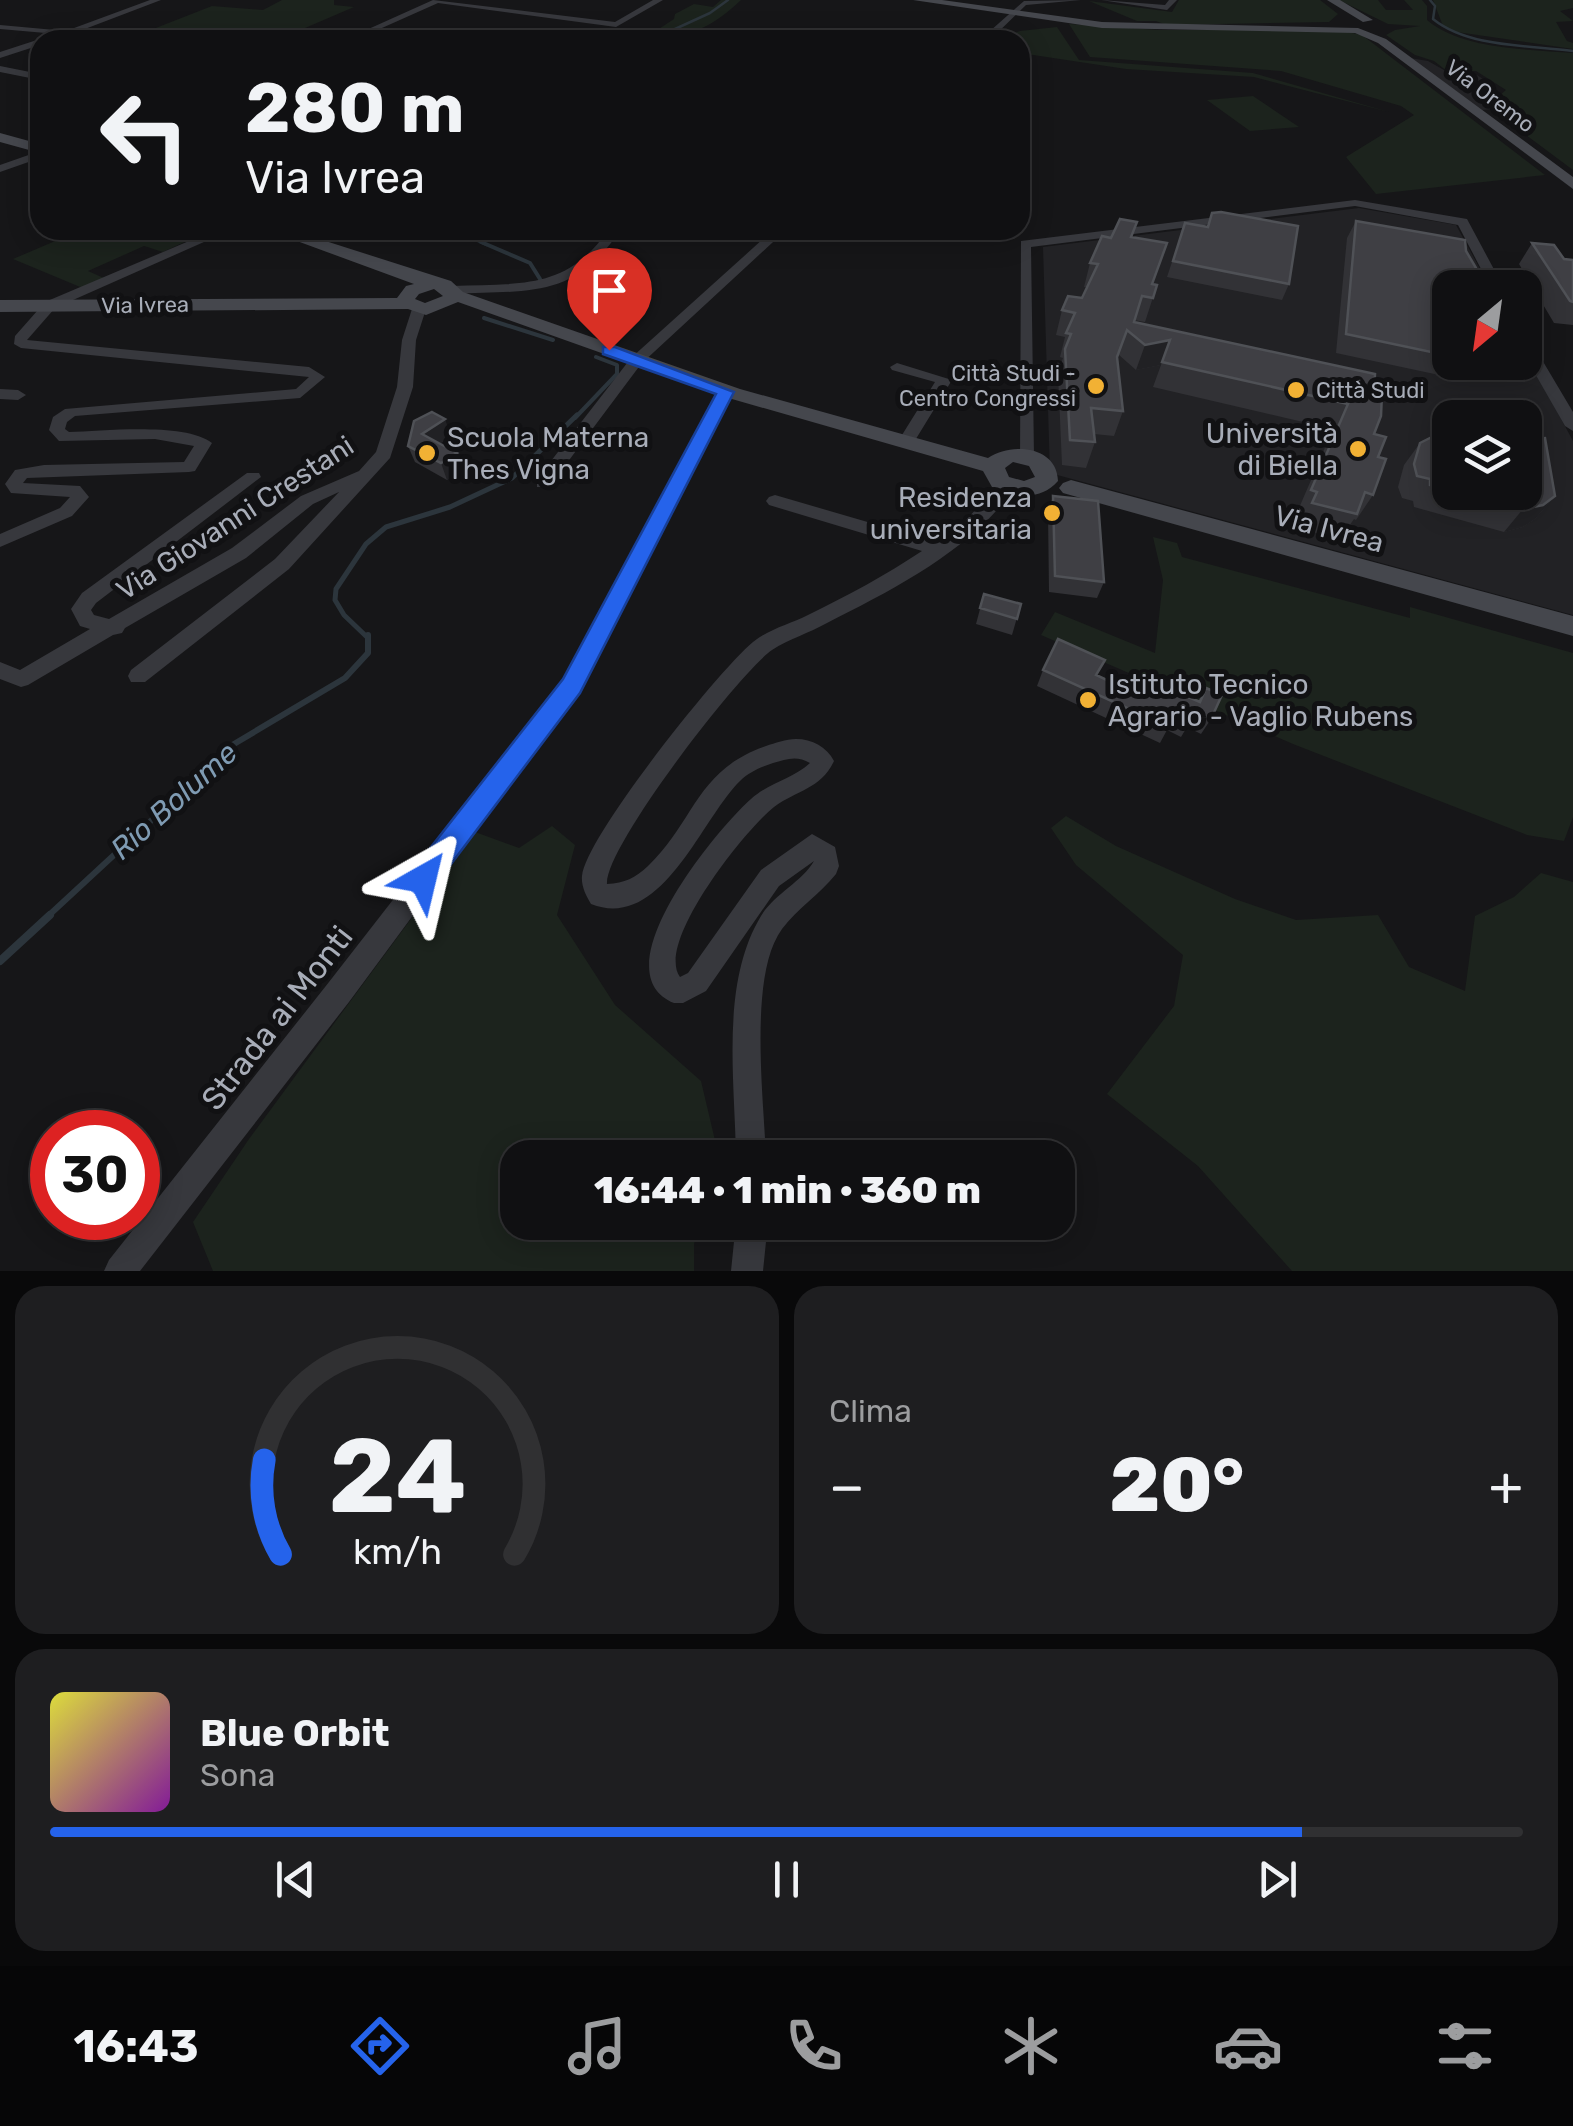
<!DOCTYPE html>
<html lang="it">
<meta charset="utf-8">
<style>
body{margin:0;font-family:Rubik,sans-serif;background:#1e1e20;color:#f1f3f6;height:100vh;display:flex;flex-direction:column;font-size:38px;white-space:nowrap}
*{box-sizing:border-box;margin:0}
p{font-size:32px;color:#9c9d9f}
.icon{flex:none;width:55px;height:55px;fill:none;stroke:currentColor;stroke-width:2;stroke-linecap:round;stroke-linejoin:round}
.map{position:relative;height:1271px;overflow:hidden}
.side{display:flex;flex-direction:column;gap:15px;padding:15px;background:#09090a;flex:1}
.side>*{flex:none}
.banner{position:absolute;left:30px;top:30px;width:1000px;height:210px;border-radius:30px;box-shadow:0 5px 25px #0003,0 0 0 2px #303032;background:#101012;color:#f1f3f6;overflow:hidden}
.needle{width:65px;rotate:209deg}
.tools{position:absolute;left:1432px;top:270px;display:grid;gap:20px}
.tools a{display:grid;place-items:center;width:110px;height:110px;border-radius:20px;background:#101012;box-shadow:0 5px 25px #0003,0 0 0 2px #303032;font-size:50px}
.speed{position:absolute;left:30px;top:1110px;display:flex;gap:20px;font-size:50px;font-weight:700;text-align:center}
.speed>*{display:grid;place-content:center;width:130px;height:130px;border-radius:50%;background:#101012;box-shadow:0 5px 25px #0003,0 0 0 2px #303032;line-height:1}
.speed .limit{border:15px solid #d22;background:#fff;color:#111}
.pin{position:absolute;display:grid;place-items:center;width:85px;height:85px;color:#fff;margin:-102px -42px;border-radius:50% 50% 50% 0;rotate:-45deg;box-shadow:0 0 10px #0007}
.pin .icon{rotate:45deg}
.me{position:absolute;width:110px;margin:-55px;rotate:37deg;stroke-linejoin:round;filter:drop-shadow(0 0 8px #0008)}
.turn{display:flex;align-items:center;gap:35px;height:210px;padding:0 50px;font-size:45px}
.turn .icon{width:130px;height:130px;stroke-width:2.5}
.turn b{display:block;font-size:70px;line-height:85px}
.big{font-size:75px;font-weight:800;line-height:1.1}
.side .tile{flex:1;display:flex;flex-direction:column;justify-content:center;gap:15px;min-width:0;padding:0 35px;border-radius:30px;background:#1e1e20}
.side .dial{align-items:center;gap:0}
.dial svg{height:260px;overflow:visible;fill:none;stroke:#303032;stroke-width:7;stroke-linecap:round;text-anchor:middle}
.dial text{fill:#f1f3f6;stroke:none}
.song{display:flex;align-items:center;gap:30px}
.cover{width:120px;height:120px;border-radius:15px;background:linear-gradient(135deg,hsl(60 70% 55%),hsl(290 70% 35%))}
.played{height:10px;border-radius:5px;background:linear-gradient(90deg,#2563eb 85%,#303032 85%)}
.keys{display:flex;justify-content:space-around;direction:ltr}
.heat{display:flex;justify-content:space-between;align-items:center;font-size:55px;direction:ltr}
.side .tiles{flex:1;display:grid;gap:15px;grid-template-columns:1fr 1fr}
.tile:last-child{grid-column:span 2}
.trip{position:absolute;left:500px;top:1140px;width:575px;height:100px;border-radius:30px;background:#101012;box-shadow:0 5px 25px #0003,0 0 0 2px #303032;font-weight:800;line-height:100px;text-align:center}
.dock{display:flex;height:160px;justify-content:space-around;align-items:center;background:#060607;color:#9c9d9f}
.dock .icon{width:70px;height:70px}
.dock .on{color:#2563eb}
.dock b{font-size:45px;color:#f1f3f6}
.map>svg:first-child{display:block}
.built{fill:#222225;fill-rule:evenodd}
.green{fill:#1c231d}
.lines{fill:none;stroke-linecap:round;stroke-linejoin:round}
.stream-far4{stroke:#2c353c;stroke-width:2.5}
.stream-far3{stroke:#2c353c;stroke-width:4}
.stream-far2{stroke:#2c353c;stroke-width:5}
.stream-far1{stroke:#2c353c;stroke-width:6}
.stream{stroke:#2c353c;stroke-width:8}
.street{fill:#37383d;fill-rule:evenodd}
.secondary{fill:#45474d;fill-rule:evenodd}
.wall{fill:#323236}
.shaded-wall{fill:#212124}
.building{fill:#3f3f44;stroke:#4f5156;stroke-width:2.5}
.route{fill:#2563eb;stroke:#184099;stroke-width:2.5}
.poi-dot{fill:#f2b134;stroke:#111113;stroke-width:4}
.labels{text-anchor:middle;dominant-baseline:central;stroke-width:10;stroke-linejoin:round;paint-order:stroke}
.far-street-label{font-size:22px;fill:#a8adb8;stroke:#111113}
.far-poi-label{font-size:22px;fill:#a8adb8;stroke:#111113;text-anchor:end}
.poi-label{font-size:28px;fill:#a8adb8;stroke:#111113;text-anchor:end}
.street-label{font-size:28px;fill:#a8adb8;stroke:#111113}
.water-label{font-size:30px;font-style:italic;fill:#7f9bb3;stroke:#111113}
.near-street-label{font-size:32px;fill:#a8adb8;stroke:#111113}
</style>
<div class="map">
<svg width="1573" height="1271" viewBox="0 0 1573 1271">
<rect width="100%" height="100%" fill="#161618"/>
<path class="built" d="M1410 58 1428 61 1451 74 1477 75 1495 87 1482 100 1493 109 1482 110Z
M1359 208 1456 225 1490 287 1450 288V362H1525V352L1573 441V615L1050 473 1043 247ZM1450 418H1525V492H1450Z"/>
<path class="green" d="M282 0H334V5L354 7 277 40 235 36 226 40H53L79 31 143 33 212 6 263 10Z
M721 0H741C711 29 683 40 642 40L674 19 675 14 694 4 713 7Z
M1179 0H1320L1338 14 1329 22 1167 25 1156 21H1137L1089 1 1172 12Z
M1339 0H1378L1386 10H1413L1404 0H1422L1427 6V20C1462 50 1529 49 1573 53V170L1503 118 1504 111 1492 102 1506 90 1476 71H1447L1434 61 1415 55 1386 35 1395 30 1420 26 1388 24Z
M1433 0H1573V8L1560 11 1573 21 1556 22 1567 41 1573 43V49L1457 32 1443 26Z
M1069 24 1159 30H1338L1362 35 1545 175 1376 194 1346 157 1414 115 1401 106 1281 71 1090 57Z
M1057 27 1079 60 1253 73 1389 112 1254 77 1126 69 1020 53V40H996L1020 31Z
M1253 96 1299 127 1250 131 1207 100Z
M81 230H210L163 252 144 246 88 271 106 279 85 289 13 259Z
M1153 537 1177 543 1182 557 1410 618V607L1573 653V817L1564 841 1527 835 1293 744 1041 635 1055 612 1155 653 1163 580Z
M1066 816 1116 846 1235 899 1296 920 1378 915 1409 967 1465 991 1475 916 1514 897 1541 873 1573 882V1271H1292L1198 1166 1107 1094 1174 1006 1183 955 1076 865 1051 828Z
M552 826 575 845 557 915 615 1005 701 1081 718 1153 716 1158H518V1222L699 1223 694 1244V1271H213L193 1222 249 1139 475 832 519 848Z"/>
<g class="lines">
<path class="stream-far4" d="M1430 0 1435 6 1433 19C1469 48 1529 45 1573 51
M651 40 710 13 728 0
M486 230 479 233 478 241 487 245"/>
<path class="stream-far3" d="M481 242 530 263 540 279
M484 318 553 340
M575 418 617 374V365L596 357"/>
<path class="stream-far2" d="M368 638 344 615 335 600 336 589 366 544 386 527 450 507 512 478 577 415"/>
<path class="stream-far1" d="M47 917 234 744 345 678 368 653V635"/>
<path class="stream" d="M0 961 50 915"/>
<path class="street" d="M150 0H161L56 40H44L57 34 0 29V25L66 31Z
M433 0 615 22 653 0H663L616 27 438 3 355 40H344Z
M1081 0 1026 5 990 40H981L984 36 909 40 990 31 1024 1Z
M1101 0 1165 5 1169 0H1177L1167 10Z
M40 39V45L0 58V52Z
M0 66 40 74V80L0 72Z
M40 151V158L0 172V165Z
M1355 200 1467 219 1504 288H1491L1458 225 1355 206 1031 247 1034 456 1032 460H1020L1021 241Z
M215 230H231L55 308 27 340 309 367 325 377 300 398 75 416 67 422 65 429 69 432C104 431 185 422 212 443L195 471 189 472 27 478 23 483 80 486 89 497 72 516 0 547V534L60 508 70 497 11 493 5 484 15 470 44 465 184 462 194 446 155 439 59 441 49 430 53 417 65 409 296 389 309 377 21 348 14 344 15 336 45 302Z
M608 230H620C575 300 527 290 452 294L445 290 452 286C518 283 567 291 608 230Z
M773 230H786L641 364 549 487H537V479L631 358Z
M419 305 426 309 416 340 413 387 390 458 289 569 145 682H131L128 676 131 670 275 559 339 492 313 504 246 558 125 628 122 633 113 635 28 685 21 687 0 679V662L20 670 90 629 80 626 71 609 82 593 247 473H259L261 477 96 603 91 610 94 615 109 619 232 548 301 496 359 471 376 452 397 387 402 340 412 309Z
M1525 339 1532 343 1573 412V431L1565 426 1525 356Z
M897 363 952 380 911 447 905 448 897 443 935 382 892 370 890 367Z
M725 387 733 392 578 692 349 1002 140 1271H104L109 1260 329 982 564 680 717 392Z
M0 389 18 390 26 395 18 400 0 399Z
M1007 480 1016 486C972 550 894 589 827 623 809 633 789 639 772 650 739 673 604 848 607 884 625 883 635 878 648 866 695 821 696 770 766 746 775 743 786 739 796 739 812 739 827 747 834 761 821 789 797 790 774 807 745 830 655 943 680 977L688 973 761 870 812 834 835 847 839 866 836 874C820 894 797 909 782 929 748 975 764 1100 766 1158H736C735 1080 720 984 761 916 774 894 802 882 814 861L779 886 706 991 683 1003H674C598 972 717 829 751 799 768 783 793 779 810 763 797 755 786 759 773 763 761 767 749 772 740 781 701 819 662 932 591 904 586 896 581 886 582 876 586 836 719 670 753 642 769 629 790 624 808 615 847 596 886 575 922 551L769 505 766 501 769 497 775 495 936 542 967 519 1001 482Z
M736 1222H768L763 1271H731Z"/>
<path class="secondary" d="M913 0H942L1102 22 1358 28 1386 39 1573 177V189L1378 43 1355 33 1102 28Z
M1327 0H1340L1373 20 1363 22Z
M0 133 40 144V153L0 142Z
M267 230H291L451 281 463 292 740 389 988 458C1012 442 1057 446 1058 481 1038 503 1016 495 992 487L983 471 725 397 458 302 426 315 408 309 0 312V300L397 298 406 286 414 284ZM434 289 443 296 425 303 415 299 419 294ZM1013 462 1029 466 1035 477 1024 481 1009 477 1005 468Z
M1071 480 1573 616V636L1063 493 1059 488 1063 483Z"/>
</g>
<path class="wall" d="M1212 213 1289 284 1282 300 1167 277 1185 223 1207 227Z
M1356 221 1450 288V362H1485L1472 382 1336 353 1347 238Z
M1137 222 1132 237 1152 284 1157 285 1145 322 1134 320V322L1374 392V434L1378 457 1373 495 1356 520 1354 519 1340 539 1297 528 1302 517 1296 515 1333 429 1153 387 1161 365 1136 370 1119 355 1117 359 1123 411 1114 436 1094 434 1095 442 1086 468 1062 465 1058 373 1063 358 1060 357 1065 337 1056 335 1062 310 1082 298 1087 287H1084L1090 263 1111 238Z
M1532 243 1564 259 1573 260V325L1554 323 1519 264Z
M1450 429V492H1525L1555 496 1535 519 1523 527 1504 532 1414 507 1413 501 1402 498 1398 487 1404 465 1420 443Z
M451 436 439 444 463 470 447 480 415 462 408 446Z
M1053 496 1104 582 1097 598 1049 592 1048 512Z
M984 594 1021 604 1012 635 976 624Z
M1043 670 1098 676 1140 696 1149 680 1198 701 1206 688 1211 719 1201 734 1187 727 1181 737 1167 730 1160 743 1037 686Z"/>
<path class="shaded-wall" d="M1170 340 1161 365 1136 370 1145 345Z
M445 419 451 436 429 451 422 434Z
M457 453 463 470 447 480 441 463Z
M1555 496 1535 519 1523 527 1504 532 1523 509Z"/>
<path class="building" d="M1221 212 1298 226 1289 284 1173 261 1185 223 1208 227 1212 213Z
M1120 219 1137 222 1131 237 1167 243 1152 284 1157 285 1153 298 1142 296 1134 322 1375 374 1374 392 1382 393 1381 416 1374 434 1386 437 1378 457 1386 459 1373 495 1365 492 1357 514 1312 503 1317 492 1311 490 1348 404 1162 362 1170 340 1145 345 1127 330 1117 357 1123 411 1091 408 1095 442 1070 440 1065 349 1071 334 1066 333 1075 313 1062 310 1068 296 1082 298 1098 264 1090 263 1102 236 1111 238Z
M1356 221 1465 240 1466 251 1476 268 1478 288H1450V356L1346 334Z
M1532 243 1554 245 1564 259 1573 260V302L1570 301Z
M432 412 445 419 422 434 457 453 441 463 408 446 414 421Z
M1450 429V490L1430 485V479L1417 476 1414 464 1420 443 1446 430Z
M1525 437 1533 439 1545 438 1555 496 1543 505 1523 509 1460 492H1525Z
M1053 496 1098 501 1104 582 1055 576Z
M984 594 1021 604 1017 619 980 608Z
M1058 639 1105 660 1096 675 1141 696 1149 680 1200 702 1206 688 1222 695 1211 719 1196 711 1191 721 1175 714 1169 727 1043 670Z"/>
<path class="route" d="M603 347H615L734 392 580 693 433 888 423 892 413 888 409 879 413 870 563 679 716 394 603 354Z"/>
<g class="poi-dot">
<circle cx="1096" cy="386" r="10"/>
<circle cx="1296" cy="390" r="10"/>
<circle cx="1358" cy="449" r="10"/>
<circle cx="427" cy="453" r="10"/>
<circle cx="1052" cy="513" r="10"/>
<circle cx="1088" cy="700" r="10"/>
</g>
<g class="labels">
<g class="far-street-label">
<text transform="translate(1490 96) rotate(37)">Via Oremo</text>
<text transform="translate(145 305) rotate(-1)">Via Ivrea</text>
</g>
<g class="far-poi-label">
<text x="1076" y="373">Città Studi -<tspan x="1076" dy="25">Centro Congressi</tspan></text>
<text x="1316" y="390" text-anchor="start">Città Studi</text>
</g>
<g class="poi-label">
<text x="1338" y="433">Università<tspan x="1338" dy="32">di Biella</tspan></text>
<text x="447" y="437" text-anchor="start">Scuola Materna<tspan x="447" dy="32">Thes Vigna</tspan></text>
<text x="1032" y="497">Residenza<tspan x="1032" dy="32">universitaria</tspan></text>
<text x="1108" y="684" text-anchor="start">Istituto Tecnico<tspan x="1108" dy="32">Agrario - Vaglio Rubens</tspan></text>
</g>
<g class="street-label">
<text transform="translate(235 518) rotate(-33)">Via Giovanni Crestani</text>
<text transform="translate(1329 529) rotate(15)">Via Ivrea</text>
</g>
<g class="water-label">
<text transform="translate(174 801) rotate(-42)">Rio Bolume</text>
</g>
<g class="near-street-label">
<text transform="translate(277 1018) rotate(-52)">Strada ai Monti</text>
</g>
</g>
</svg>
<div class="tools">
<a><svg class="needle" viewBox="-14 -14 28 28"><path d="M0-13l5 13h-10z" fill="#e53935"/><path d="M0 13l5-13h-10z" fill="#9c9d9f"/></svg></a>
<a><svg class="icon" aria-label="layers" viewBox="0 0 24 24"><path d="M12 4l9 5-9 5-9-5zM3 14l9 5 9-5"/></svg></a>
</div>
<div class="speed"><div class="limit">30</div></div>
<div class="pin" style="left:609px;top:350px;background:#d93025"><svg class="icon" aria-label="arrive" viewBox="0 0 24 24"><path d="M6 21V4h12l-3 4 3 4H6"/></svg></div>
<svg class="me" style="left:423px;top:879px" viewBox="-20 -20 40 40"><path d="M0-17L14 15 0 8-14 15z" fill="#2563eb" stroke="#fff" stroke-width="4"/></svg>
<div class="trip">16:44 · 1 min · 360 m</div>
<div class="banner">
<div class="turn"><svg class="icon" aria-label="left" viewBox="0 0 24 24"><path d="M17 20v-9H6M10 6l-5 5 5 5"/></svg><div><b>280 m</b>Via Ivrea</div></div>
</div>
</div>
<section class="side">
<div class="tiles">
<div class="tile dial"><svg viewBox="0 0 100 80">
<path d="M14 69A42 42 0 1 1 86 69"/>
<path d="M14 69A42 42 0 0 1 9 40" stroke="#2563eb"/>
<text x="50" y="56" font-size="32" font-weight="700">24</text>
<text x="50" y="72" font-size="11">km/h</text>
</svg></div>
<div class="tile"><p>Clima</p>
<div class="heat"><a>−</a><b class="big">20°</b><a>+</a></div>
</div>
<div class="tile">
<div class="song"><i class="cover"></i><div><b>Blue Orbit</b><p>Sona</p></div></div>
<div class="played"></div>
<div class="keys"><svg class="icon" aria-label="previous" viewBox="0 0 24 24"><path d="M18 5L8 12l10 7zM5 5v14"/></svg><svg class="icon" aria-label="pause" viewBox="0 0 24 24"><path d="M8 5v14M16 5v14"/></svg><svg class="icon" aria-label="next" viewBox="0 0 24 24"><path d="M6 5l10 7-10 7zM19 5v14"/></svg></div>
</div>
</div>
</section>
<nav class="dock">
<b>16:43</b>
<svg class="icon on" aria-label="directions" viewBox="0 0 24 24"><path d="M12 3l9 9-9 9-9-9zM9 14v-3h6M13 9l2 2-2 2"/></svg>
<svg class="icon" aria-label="music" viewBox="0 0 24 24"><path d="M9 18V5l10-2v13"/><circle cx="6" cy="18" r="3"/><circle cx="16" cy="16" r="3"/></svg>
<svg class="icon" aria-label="phone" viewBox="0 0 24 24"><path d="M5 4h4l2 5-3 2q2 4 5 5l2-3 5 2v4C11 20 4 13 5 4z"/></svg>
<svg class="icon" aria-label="climate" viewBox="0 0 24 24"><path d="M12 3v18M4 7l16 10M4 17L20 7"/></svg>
<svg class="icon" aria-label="car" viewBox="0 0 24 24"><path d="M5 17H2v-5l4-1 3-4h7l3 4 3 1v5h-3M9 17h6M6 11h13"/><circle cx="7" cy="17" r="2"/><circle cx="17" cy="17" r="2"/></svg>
<svg class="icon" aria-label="filters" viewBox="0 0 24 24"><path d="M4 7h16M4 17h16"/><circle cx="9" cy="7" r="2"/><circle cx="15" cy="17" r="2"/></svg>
</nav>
